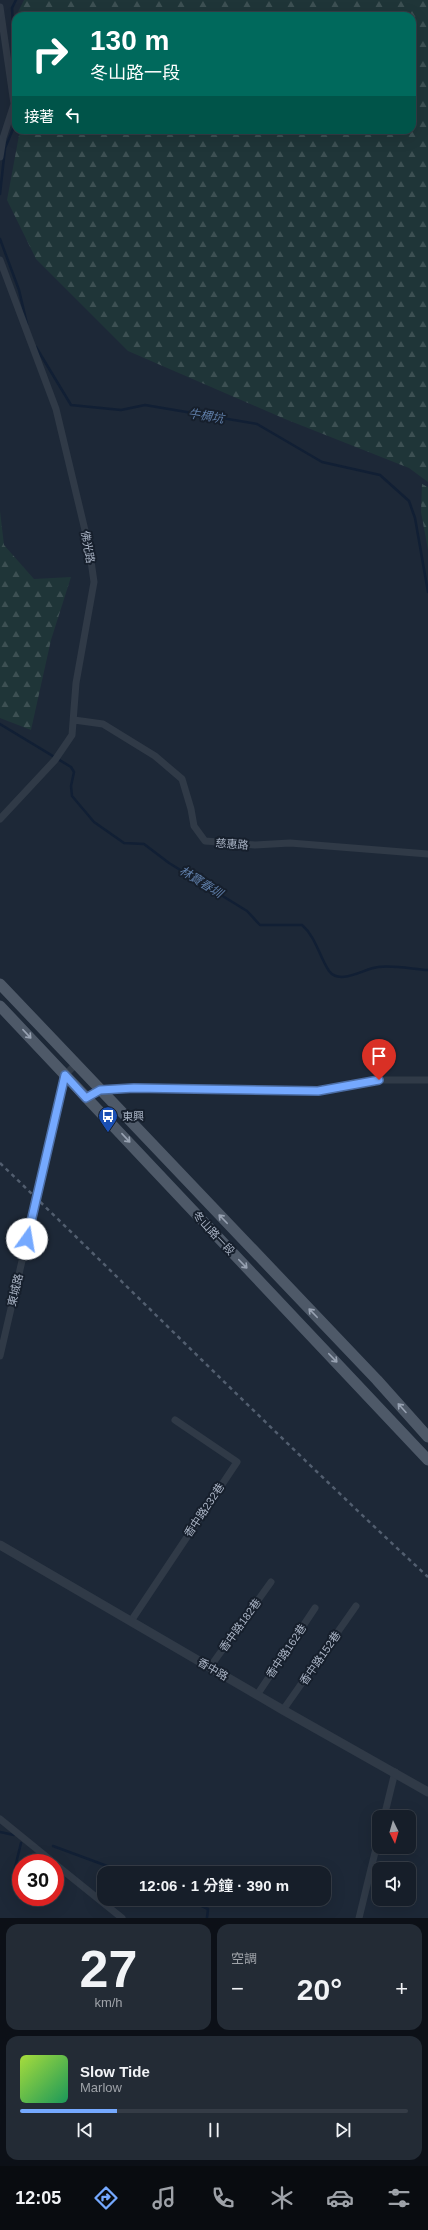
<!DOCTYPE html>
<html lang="zh-TW">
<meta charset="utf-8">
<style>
body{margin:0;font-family:Helvetica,"Noto Sans TC",sans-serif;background:#232b35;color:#f1f3f6;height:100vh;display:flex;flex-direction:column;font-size:15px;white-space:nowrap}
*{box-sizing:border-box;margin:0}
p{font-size:13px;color:#9ea2a8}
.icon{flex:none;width:22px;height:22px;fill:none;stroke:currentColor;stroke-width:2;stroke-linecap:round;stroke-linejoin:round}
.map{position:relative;height:1918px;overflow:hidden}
.panel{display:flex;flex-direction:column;gap:6px;padding:6px;background:#0c1017;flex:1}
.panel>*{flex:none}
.guide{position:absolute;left:12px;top:12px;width:404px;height:122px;border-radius:12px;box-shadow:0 4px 16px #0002,0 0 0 1px #353c46;background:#00695c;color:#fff;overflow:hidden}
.needle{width:26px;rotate:175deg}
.fabs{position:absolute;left:372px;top:1810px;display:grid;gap:8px}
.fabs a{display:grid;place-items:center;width:44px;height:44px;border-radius:8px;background:#161e29;box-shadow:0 4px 16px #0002,0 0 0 1px #353c46;font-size:20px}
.speed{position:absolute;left:12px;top:1854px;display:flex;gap:8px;font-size:20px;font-weight:700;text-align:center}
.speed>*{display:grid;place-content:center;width:52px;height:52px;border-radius:50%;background:#161e29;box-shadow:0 4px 16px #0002,0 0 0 1px #353c46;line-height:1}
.speed .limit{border:6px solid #d22;background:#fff;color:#111}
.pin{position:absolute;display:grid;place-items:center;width:34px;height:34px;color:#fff;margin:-41px -17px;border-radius:50% 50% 50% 0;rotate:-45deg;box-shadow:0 0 4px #0007}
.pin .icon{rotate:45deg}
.me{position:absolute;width:44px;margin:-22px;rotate:13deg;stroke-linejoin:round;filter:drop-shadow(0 0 3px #0008)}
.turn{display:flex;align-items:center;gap:14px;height:84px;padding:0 12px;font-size:18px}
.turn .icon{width:52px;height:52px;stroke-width:2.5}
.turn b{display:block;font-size:28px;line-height:34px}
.then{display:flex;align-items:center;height:38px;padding:0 12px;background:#0003;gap:8px;font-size:15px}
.big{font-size:30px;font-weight:600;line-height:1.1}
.panel .card{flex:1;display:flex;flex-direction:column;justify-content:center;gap:6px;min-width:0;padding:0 14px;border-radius:12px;background:#232b35}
.panel .dial{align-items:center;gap:0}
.dial b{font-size:52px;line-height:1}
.song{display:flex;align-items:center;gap:12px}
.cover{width:48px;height:48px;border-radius:6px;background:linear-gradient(135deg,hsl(80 70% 55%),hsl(150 70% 35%))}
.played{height:4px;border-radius:2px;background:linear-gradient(90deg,#75a9ff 25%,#353c46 25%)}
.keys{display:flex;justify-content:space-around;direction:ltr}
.heat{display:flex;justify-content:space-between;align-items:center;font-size:22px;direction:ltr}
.panel .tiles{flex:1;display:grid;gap:6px;grid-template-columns:1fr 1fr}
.card:last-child{grid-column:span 2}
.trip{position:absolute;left:97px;top:1866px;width:234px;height:40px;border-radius:12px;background:#161e29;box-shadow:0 4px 16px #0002,0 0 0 1px #353c46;font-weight:600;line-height:40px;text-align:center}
.dock{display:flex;height:64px;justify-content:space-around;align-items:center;background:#090c10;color:#9ea2a8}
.dock .icon{width:28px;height:28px}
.dock .current{color:#75a9ff}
.dock b{font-size:18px;color:#f1f3f6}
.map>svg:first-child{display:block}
.forest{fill:url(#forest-firs)}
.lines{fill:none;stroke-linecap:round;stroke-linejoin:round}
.stream{stroke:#111f34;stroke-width:2.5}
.minor{stroke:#303a47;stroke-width:7}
.tertiary{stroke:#303a47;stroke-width:9}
.primary{stroke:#4e5968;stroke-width:11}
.rail{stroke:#525e6f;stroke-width:2.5;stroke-dasharray:4 4;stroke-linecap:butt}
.oneway{stroke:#98a2b2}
.route-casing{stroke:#4c6ea6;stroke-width:10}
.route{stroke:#75a9ff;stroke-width:7}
.labels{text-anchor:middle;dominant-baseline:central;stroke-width:4;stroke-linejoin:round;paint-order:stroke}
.street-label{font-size:11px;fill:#aab4c5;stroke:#161f2c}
.poi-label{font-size:11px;fill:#aab4c5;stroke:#161f2c;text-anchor:start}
.water-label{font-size:12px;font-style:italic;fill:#5f7ea8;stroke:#161f2c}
</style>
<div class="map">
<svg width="428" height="1918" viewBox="0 0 428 1918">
<defs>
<pattern id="forest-firs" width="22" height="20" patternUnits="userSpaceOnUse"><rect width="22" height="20" fill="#1f3538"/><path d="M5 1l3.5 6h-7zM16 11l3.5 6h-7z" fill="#3d5053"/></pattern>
</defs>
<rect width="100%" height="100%" fill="#1d2837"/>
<path class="forest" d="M24 0H428V482L409 468 285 419 128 351 36 259 7 200 20 130H412V16H16Z
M422 484 428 487V550L421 512Z
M0 511 4 545 34 579 71 577 51 640 31 730 0 718Z"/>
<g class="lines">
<path class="stream" d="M16 81 12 8 16 0
M0 194 5 148 16 122
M0 239 19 290 27 324
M36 347 71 405 121 410 145 405 257 424 322 462 380 475 409 501 415 518 428 592
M0 724 71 767 74 772 71 786 72 796 94 822 124 843 144 844 169 863 247 911 260 925H302C316 937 319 956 329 971 340 986 365 968 378 967 394 965 412 969 428 970
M0 1832 14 1835
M53 1846 126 1873
M12 1880 21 1843
M187 1899 208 1909 207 1918"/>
<path class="minor" d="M0 7 14 104 3 138 0 157
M0 260 56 409 89 547 94 582 76 683 72 735 55 760 0 819
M74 720 103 724 155 756 182 779 191 809 194 826 205 841 255 845 290 843 428 854
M86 1098 101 1090 134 1088 318 1091 379 1080H428
M0 1356 65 1075 76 1064
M131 1621 237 1462 175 1420
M210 1667 271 1582
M257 1695 315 1608
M283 1710 356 1606
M384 1817 395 1772
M0 1819 54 1863
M55 1864 122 1918
M359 1918 379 1836"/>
<path class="tertiary" d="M0 1545 283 1710 428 1792"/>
<path class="primary" d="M0 984 377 1380 428 1437
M0 1006 428 1460"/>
<path class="rail" d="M0 1163C143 1301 283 1442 428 1577"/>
</g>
<defs><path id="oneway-shaft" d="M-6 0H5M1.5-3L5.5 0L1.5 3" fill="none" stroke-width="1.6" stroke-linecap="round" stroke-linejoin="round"/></defs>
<g class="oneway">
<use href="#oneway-shaft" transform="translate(27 1034) rotate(47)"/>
<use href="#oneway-shaft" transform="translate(126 1138) rotate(47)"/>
<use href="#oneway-shaft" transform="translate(223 1219) rotate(-134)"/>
<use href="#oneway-shaft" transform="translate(243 1264) rotate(46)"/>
<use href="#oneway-shaft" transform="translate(313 1313) rotate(-134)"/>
<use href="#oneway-shaft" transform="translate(333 1358) rotate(46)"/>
<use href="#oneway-shaft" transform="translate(402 1408) rotate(-132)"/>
</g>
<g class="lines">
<g class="route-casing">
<path id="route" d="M27 1239 65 1075 86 1098 100 1090 134 1088 318 1091 379 1080"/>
</g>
<use href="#route" class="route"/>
</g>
<defs>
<g id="bus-pin" transform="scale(1)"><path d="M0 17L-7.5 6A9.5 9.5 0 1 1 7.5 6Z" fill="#1a4fb4" stroke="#161f2c"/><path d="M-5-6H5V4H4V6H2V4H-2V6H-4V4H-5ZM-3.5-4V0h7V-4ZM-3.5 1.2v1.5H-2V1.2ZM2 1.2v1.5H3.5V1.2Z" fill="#fff"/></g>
</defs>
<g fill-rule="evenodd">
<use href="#bus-pin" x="108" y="1116"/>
</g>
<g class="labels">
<g class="street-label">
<text transform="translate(88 547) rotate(80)">佛光路</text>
<text transform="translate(232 844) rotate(4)">慈惠路</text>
<text transform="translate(214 1233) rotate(47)">冬山路一段</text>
<text transform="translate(15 1290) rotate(-77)">東城路</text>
<text transform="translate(204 1510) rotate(-56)">香中路232巷</text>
<text transform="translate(240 1625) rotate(-54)">香中路182巷</text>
<text transform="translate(286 1651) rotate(-56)">香中路162巷</text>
<text transform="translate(320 1658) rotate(-55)">香中路152巷</text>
<text transform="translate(213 1669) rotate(30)">香中路</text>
</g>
<g class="poi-label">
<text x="122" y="1116">東興</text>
</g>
<g class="water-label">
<text transform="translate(206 416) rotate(9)">牛椆坑</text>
<text transform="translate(201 882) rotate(32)">林寶春圳</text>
</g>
</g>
</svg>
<div class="fabs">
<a><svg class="needle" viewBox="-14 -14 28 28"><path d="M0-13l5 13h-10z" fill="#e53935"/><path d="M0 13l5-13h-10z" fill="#9ea2a8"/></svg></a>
<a><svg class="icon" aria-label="sound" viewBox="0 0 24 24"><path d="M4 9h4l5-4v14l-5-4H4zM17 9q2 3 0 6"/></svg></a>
</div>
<div class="speed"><div class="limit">30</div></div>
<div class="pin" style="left:379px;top:1080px;background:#d93025"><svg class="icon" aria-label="arrive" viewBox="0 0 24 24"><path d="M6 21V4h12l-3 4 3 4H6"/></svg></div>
<svg class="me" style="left:27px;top:1239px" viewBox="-20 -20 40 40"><circle r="19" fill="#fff"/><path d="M0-13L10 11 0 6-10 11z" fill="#75a9ff"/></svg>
<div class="trip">12:06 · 1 分鐘 · 390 m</div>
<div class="guide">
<div class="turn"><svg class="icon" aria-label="right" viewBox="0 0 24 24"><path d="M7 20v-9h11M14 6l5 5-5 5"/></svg><div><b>130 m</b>冬山路一段</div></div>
<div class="then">接著<svg class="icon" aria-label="left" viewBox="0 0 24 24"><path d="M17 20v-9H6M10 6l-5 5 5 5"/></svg></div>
</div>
</div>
<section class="panel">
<div class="tiles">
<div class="card dial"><b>27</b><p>km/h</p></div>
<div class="card"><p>空調</p>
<div class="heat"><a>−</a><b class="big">20°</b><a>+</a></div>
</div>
<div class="card">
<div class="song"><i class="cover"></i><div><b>Slow Tide</b><p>Marlow</p></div></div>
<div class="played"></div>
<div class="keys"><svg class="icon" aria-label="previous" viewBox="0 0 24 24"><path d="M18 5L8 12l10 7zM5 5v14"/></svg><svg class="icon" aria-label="pause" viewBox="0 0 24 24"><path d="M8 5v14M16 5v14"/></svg><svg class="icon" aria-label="next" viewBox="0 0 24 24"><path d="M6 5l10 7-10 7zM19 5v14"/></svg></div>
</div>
</div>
</section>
<nav class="dock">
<b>12:05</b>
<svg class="icon current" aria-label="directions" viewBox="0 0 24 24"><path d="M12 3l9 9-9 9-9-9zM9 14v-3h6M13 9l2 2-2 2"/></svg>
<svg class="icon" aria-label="music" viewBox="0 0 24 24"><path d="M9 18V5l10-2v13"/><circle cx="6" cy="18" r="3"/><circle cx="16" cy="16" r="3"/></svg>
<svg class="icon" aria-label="phone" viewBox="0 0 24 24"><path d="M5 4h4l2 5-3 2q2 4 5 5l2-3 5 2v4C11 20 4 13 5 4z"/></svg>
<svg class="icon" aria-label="climate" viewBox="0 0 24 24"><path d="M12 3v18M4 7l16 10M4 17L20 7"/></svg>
<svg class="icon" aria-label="car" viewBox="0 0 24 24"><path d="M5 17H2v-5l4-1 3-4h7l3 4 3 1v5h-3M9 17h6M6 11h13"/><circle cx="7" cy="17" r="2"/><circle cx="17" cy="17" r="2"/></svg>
<svg class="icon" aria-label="filters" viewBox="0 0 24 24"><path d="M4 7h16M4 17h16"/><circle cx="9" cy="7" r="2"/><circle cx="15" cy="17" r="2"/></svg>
</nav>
